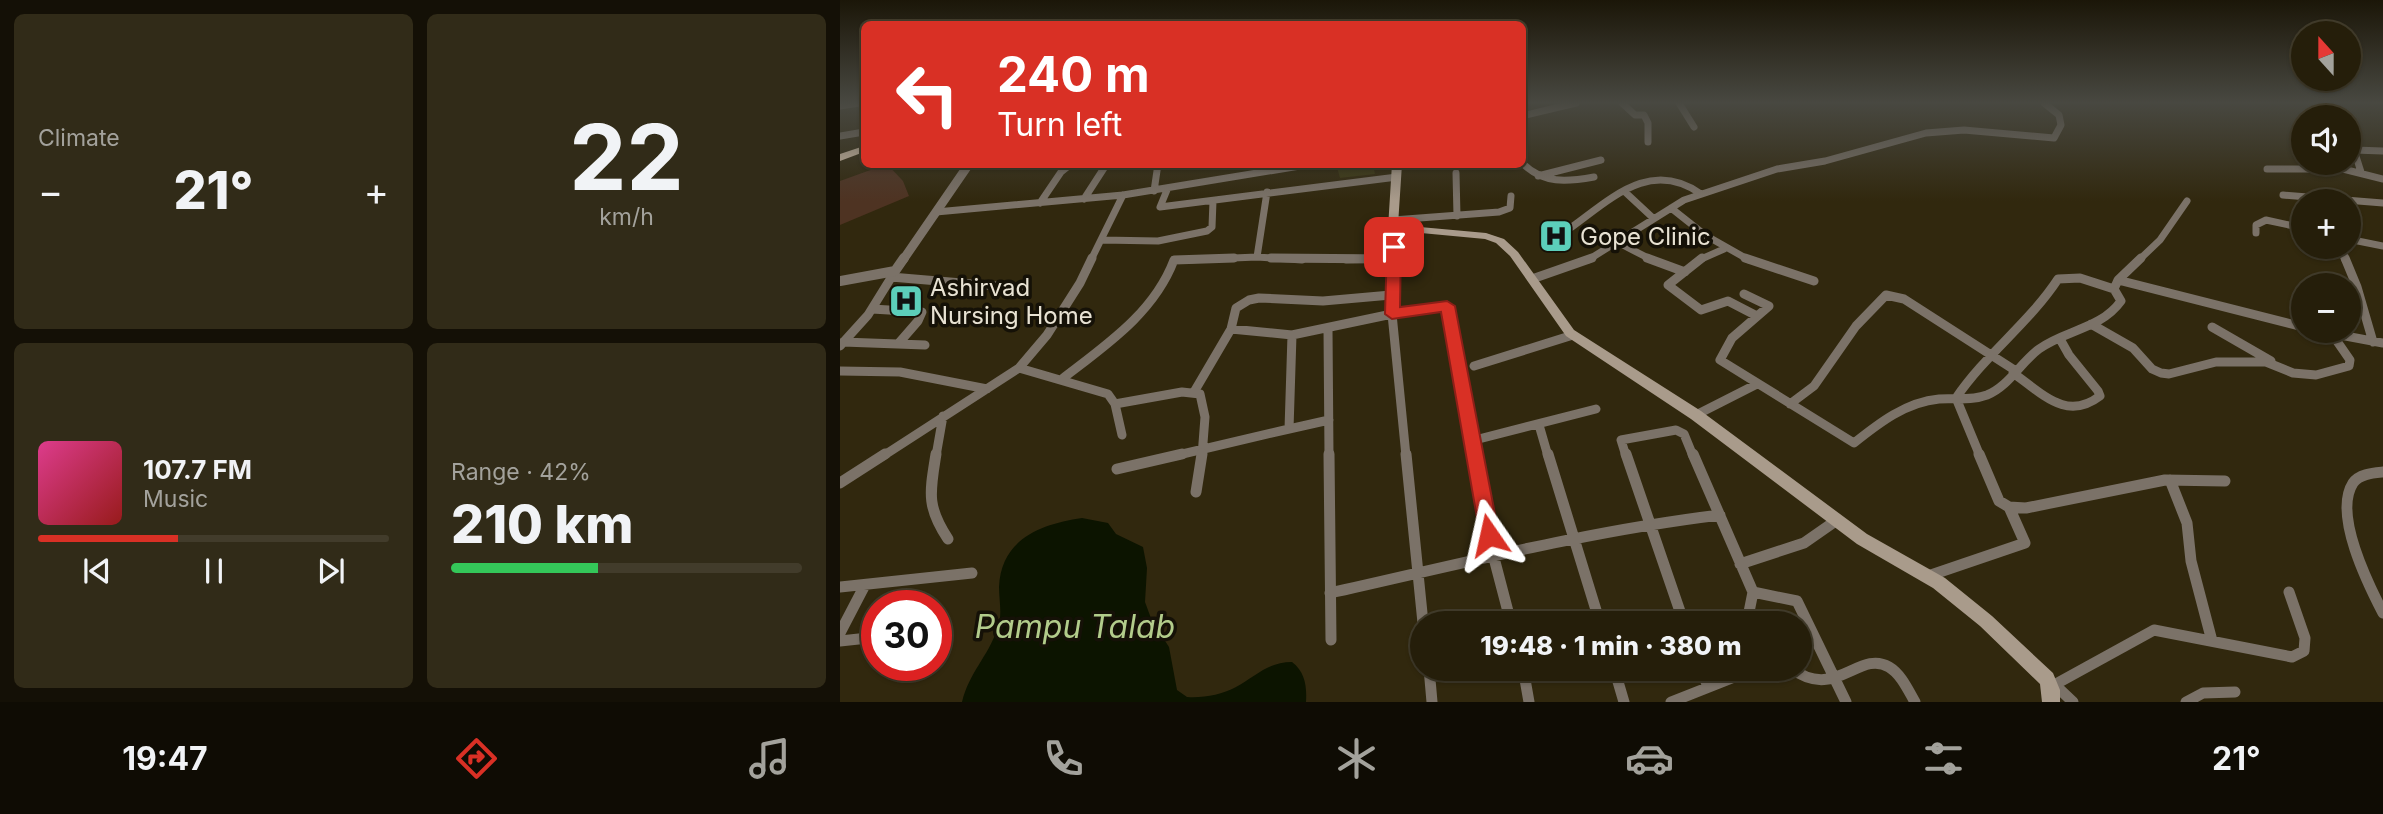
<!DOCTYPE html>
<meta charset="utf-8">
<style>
body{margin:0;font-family:Inter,sans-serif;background:#312b18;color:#f1f3f6;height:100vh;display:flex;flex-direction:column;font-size:26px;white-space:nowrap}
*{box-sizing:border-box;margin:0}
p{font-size:23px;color:#a3a29c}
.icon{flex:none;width:38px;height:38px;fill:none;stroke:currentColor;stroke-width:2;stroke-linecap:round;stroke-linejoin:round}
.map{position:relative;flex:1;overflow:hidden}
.panel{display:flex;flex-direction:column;gap:14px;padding:14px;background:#141006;width:840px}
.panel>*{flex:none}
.top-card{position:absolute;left:21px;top:21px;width:665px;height:147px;border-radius:10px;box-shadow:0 2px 5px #0004,0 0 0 2px #423c2b;background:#d93025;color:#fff;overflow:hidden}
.needle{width:46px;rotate:339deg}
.buttons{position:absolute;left:1451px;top:21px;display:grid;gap:14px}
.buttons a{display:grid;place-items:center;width:70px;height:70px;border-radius:50%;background:#251e0a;box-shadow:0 2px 5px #0004,0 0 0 2px #423c2b;font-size:35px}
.speed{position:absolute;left:21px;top:590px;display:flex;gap:14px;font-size:35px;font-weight:700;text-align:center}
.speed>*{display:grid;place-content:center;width:91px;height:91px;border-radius:50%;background:#251e0a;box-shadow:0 2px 5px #0004,0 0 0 2px #423c2b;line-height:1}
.speed .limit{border:10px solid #d22;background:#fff;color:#111}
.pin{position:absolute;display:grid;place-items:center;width:60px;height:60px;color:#fff;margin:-30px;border-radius:14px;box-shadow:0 4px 10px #0006}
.me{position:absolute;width:77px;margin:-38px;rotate:349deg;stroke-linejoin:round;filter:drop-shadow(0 0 5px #0008)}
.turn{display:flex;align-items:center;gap:24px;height:147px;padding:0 21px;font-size:32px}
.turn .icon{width:91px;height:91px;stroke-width:2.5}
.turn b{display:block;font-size:49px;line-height:60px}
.big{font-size:52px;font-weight:800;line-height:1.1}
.panel .widget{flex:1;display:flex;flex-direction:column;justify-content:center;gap:10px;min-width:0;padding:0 24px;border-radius:10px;background:#312b18}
.panel .dial{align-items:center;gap:0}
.dial b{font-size:91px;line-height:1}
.song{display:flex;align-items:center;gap:21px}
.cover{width:84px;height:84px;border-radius:10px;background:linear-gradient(135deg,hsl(330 70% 55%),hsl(0 70% 35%))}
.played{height:7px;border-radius:4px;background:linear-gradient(90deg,#d93025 40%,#423c2b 40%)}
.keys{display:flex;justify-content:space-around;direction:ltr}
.heat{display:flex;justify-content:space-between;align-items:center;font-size:38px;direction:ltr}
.charge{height:10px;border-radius:5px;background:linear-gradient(90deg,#34c759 42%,#423c2b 0)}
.panel .tiles{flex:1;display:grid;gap:14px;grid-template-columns:repeat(2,1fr)}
.trip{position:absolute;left:570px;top:611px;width:402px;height:70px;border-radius:35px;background:#251e0a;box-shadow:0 2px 5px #0004,0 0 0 2px #423c2b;font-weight:800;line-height:70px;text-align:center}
.dock{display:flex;height:112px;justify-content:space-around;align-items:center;background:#0f0c04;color:#a3a29c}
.dock .icon{width:49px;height:49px}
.dock .current{color:#d93025}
.dock b{font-size:32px;color:#f1f3f6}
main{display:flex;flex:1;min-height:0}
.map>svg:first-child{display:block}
.green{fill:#4e3322}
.water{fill:#0c1400}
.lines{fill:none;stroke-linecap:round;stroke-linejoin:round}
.minor-far2{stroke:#7b7268;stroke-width:7}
.minor-far1{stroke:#7b7268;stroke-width:9}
.minor{stroke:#7b7268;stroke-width:11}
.tertiary-far1{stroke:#7b7268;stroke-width:9}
.tertiary{stroke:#7b7268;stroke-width:10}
.secondary{fill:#a99b8b;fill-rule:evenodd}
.trunk{fill:#decab2;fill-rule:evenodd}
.shaded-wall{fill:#3b3713}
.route{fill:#d93025;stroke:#8d1f18;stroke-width:2}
.labels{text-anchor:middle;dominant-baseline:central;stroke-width:7;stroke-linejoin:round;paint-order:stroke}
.poi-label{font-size:24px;fill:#e8e2d3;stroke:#151107;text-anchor:start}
.near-water-label{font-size:32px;font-style:italic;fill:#b2cc8b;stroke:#151107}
</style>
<main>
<section class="panel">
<div class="tiles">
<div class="widget"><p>Climate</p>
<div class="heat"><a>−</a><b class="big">21°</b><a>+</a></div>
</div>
<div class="widget dial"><b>22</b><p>km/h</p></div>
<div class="widget">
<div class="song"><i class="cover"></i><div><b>107.7 FM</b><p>Music</p></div></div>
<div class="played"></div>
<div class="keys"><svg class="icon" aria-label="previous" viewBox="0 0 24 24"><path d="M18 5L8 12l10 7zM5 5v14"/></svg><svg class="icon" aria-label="pause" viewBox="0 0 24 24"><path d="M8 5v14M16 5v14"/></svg><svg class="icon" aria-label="next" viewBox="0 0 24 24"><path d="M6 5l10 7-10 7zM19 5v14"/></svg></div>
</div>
<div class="widget"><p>Range · 42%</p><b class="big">210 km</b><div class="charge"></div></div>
</div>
</section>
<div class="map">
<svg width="1543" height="702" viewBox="0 0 1543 702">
<rect width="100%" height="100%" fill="#31280e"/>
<path class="green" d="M47 164 63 181 69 196 0 225V181Z"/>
<path class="water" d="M242 518 268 523 276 534 303 547 307 568 305 602 312 621 329 647 337 690 347 697C364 698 381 695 396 687 416 676 428 662 452 662 465 672 467 686 466 702H122C129 673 148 656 157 630 163 615 159 602 159 587 161 539 201 524 242 518Z"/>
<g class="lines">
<path class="minor-far2" d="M782 103 795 115H804L808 123V142
M839 103 854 127
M0 106 19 103
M682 116 736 103
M0 136 24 132
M682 163C704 184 726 182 754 177
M247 164 266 165
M1427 169H1503L1543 179
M1521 172 1514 150 1543 151
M616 173 617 216
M698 176 761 160
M327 190 320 207 557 177
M314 191 318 164
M784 191 813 218
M1443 195 1543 203
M244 199 266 165
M200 203 221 172 231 164
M831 208 865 235 909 260
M96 212 283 195 472 164
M553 220 659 212 670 208 671 196
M729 229C771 199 810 158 861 194
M1416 233V225L1426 220 1463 228
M1508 239 1543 246
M262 240 318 241 367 231 372 227 373 201
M777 242 812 260
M1500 247 1505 260
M417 257 427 192
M251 260 283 195
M346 260 417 257 462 260
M506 260 554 259
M553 260V228
M748 260 844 200 937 169 985 161 1086 133 1124 130 1214 138 1221 125 1219 115 1204 103
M859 260 884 249
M1299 260 1320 240 1347 201"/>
<path class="minor-far1" d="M431 258 554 259
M553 258 552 314 566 456
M807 258 845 272
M862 258 828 285 861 310 888 301 915 315
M905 258 974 281
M1301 258 1278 280 1463 327
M1505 258 1517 287 1533 342
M51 277 181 288
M692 279 752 258
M904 294 929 306 892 338 880 360 1014 443C1039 423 1066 402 1099 399 1115 398 1131 401 1147 395 1169 386 1180 363 1199 349 1225 330 1261 329 1281 301L1274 289 1278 280
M32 309 82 312 78 321 58 344
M1251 324 1293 348 1312 369 1321 373 1329 374 1376 362H1426L1453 373 1476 375 1509 366 1510 360 1492 334
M1372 327 1431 361
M391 329 396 308 409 300 419 298 483 301 551 295
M488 329 489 456
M1479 331 1543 343
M3 342 85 345
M0 346 28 315 54 273
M634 366 733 335
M179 368 268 394 275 404 282 435
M0 371 60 372 147 389
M1173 373C1202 393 1226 422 1260 396L1258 391 1229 355 1220 339
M222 379C266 345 314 313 334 260L394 258
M354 392 391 329 452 335 552 314 607 306 635 456
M275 404 342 392 360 394 365 417 362 456
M950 404 974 386 1016 326 1046 295 1064 299 1176 371
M856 415 917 384
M699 425 708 456
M449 429 489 420
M631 441 756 409
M43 456 179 368 207 335 240 283 252 258
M96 456 103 416
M334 456 449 429 452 335
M786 456 781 440 836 430 844 434 853 456
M1140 456 1116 398C1146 354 1189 323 1218 279L1240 278 1274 289"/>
<path class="minor" d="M96 454C90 492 86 506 108 539
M489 454 491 640
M566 454 583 623
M635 454 654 558 671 623
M708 454 760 623
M786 454 844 623
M853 454 913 592 957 601 1006 702
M1139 454 1159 501 1169 507 1186 508 1325 480 1385 481
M277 469 342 454
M1543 472C1533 473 1519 474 1513 483 1493 514 1528 584 1543 613
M1330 480 1347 523 1351 561 1372 641
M0 483 45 454
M356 492 362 454
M900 564 964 543 997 520
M1088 576 1185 543 1169 507
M0 587 132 573
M490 593C620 564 748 531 880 515
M901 623 909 612 913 592
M0 633 25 585
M0 641 37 637
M589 668 592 702
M683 668 689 702
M774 668 784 702
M861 668 868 687
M951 668C995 702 1019 649 1049 667 1061 674 1068 690 1075 702
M897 676 926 668
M1214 684 1233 702
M1214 685 1314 630 1452 657 1464 651 1465 638 1449 592
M831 702 897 676 899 668
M1346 702 1363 693 1395 692"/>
<path class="tertiary-far1" d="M63 260 129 164"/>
<path class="tertiary" d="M0 281 55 271 64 258"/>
<path class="secondary" d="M552 164H562L558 225 646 233 664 239 678 252 734 330 861 411 1027 534 1105 578 1152 616 1213 673 1220 690V702H1202L1200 684 1140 626 1093 588 1017 544 851 419 726 336 670 256 656 243 645 239 549 230 548 228Z"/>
<path class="trunk" d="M24 146V152L0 161V154Z"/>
</g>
<path class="shaded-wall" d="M496 164H533L535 174 500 178Z"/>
<linearGradient id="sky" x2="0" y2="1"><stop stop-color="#1b1608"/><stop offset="0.51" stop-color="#484841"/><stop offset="1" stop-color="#484841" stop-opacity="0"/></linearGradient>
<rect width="1543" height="201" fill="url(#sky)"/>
<path class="route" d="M554 242 561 247 560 307 607 301 615 306 659 535 656 541 649 543 643 541 640 535 601 312 552 319 545 314 547 247Z"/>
<defs>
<g id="hospital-square" transform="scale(1.75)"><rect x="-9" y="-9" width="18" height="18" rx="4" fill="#5cceba" stroke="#151107"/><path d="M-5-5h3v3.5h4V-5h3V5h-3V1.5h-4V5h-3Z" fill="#111"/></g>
</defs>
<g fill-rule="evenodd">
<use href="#hospital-square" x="716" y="236"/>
<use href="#hospital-square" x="66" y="301"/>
</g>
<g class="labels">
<g class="poi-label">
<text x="740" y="236">Gope Clinic</text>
<text x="90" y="287">Ashirvad<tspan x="90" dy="28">Nursing Home</tspan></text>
</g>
<g class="near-water-label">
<text x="235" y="626">Pampu Talab</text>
</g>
</g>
</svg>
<div class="buttons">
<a><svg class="needle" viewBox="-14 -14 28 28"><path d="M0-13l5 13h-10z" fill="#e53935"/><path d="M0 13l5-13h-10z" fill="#a3a29c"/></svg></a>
<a><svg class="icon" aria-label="sound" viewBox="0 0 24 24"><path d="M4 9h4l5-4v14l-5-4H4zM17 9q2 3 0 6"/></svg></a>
<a>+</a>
<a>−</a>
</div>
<div class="speed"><div class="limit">30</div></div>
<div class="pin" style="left:554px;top:247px;background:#d93025"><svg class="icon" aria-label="arrive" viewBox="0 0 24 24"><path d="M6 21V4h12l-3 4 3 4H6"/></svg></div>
<svg class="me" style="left:649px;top:535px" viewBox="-20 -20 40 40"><path d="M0-17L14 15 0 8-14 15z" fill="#d93025" stroke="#fff" stroke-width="4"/></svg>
<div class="trip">19:48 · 1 min · 380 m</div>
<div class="top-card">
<div class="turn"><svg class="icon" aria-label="left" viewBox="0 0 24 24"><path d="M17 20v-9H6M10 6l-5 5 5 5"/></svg><div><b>240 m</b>Turn left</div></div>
</div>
</div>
</main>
<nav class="dock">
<b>19:47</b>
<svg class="icon current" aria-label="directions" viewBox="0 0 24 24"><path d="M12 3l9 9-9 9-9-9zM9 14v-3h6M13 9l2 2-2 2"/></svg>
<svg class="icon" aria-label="music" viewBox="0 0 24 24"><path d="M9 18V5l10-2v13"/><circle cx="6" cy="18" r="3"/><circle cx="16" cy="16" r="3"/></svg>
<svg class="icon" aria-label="phone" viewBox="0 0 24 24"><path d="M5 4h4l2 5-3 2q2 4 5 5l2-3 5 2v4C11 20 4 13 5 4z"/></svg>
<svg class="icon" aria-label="climate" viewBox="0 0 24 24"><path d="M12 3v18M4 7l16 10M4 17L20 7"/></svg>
<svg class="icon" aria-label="car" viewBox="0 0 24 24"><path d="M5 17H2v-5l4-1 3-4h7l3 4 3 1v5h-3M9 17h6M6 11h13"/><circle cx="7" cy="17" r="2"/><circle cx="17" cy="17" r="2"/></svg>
<svg class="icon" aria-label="filters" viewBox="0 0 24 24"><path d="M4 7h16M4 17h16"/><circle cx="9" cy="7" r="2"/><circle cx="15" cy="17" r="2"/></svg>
<b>21°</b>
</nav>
